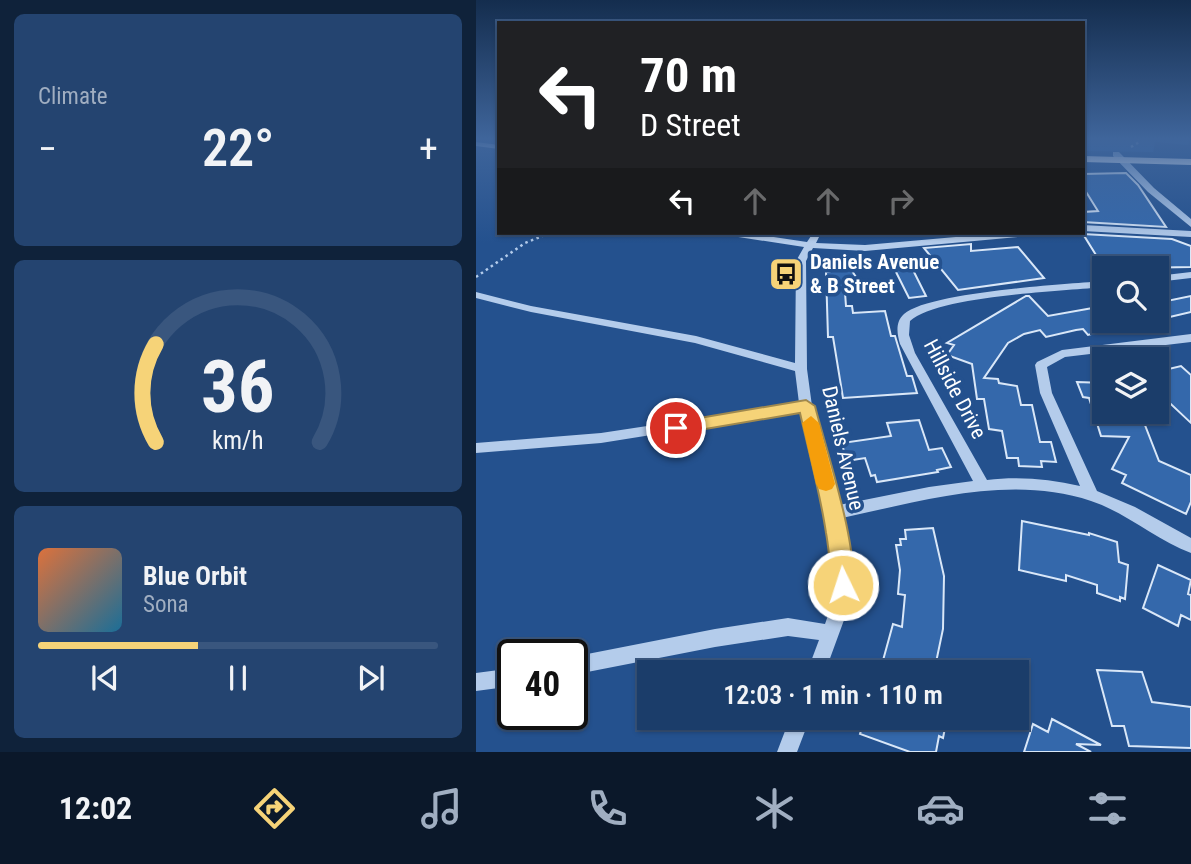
<!DOCTYPE html>
<meta charset="utf-8">
<style>
body{margin:0;font-family:"Roboto Condensed",sans-serif;background:#244470;color:#f1f3f6;height:100vh;display:flex;flex-direction:column;font-size:26px;white-space:nowrap}
*{box-sizing:border-box;margin:0}
p{font-size:23px;color:#a0aec1}
.icon{flex:none;width:38px;height:38px;fill:none;stroke:currentColor;stroke-width:2;stroke-linecap:round;stroke-linejoin:round}
.map{position:relative;flex:1;overflow:hidden}
.details{display:flex;flex-direction:column;gap:14px;padding:14px;background:#0f223a;width:476px}
.details>*{flex:none}
.guide{position:absolute;left:21px;top:21px;width:588px;height:214px;border-radius:0px;box-shadow:0 2px 5px #0004,0 0 0 2px #39567e;background:#202124;color:#fff;overflow:hidden}
.buttons{position:absolute;left:616px;top:256px;display:grid;gap:14px}
.buttons a{display:grid;place-items:center;width:77px;height:77px;border-radius:0px;background:#1b3d6a;box-shadow:0 2px 5px #0004,0 0 0 2px #39567e;font-size:35px}
.speed{position:absolute;left:21px;top:639px;display:flex;gap:14px;font-size:35px;font-weight:700;text-align:center}
.speed>*{display:grid;place-content:center;width:91px;height:91px;border-radius:50%;background:#1b3d6a;box-shadow:0 2px 5px #0004,0 0 0 2px #39567e;line-height:1}
.speed .limit{border:4px solid #111;border-radius:10px;background:#fff;color:#111}
.pin{position:absolute;display:grid;place-items:center;width:60px;height:60px;color:#fff;margin:-30px;border:4px solid #fff;border-radius:50%;box-shadow:0 2px 7px #0007}
.me{position:absolute;width:77px;margin:-38px;rotate:356deg;stroke-linejoin:round;filter:drop-shadow(0 0 5px #0008)}
.turn{display:flex;align-items:center;gap:24px;height:147px;padding:0 28px;font-size:32px}
.turn .icon{width:91px;height:91px;stroke-width:2.5}
.turn b{display:block;font-size:49px;line-height:60px}
.lanes{display:flex;align-items:center;height:66px;padding:0 28px;background:#0003;justify-content:center;gap:35px;direction:ltr}
.lanes .off{opacity:.35}
.big{font-size:52px;font-weight:600;line-height:1.1}
.details .widget{flex:1;display:flex;flex-direction:column;justify-content:center;gap:10px;min-width:0;padding:0 24px;border-radius:10px;background:#244470}
.details .dial{align-items:center;gap:0}
.dial svg{height:182px;overflow:visible;fill:none;stroke:#39567e;stroke-width:7;stroke-linecap:round;text-anchor:middle}
.dial text{fill:#f1f3f6;stroke:none}
.song{display:flex;align-items:center;gap:21px}
.cover{width:84px;height:84px;border-radius:10px;background:linear-gradient(135deg,hsl(20 70% 55%),hsl(200 70% 35%))}
.played{height:7px;border-radius:4px;background:linear-gradient(90deg,#f6d378 40%,#39567e 40%)}
.keys{display:flex;justify-content:space-around;direction:ltr}
.heat{display:flex;justify-content:space-between;align-items:center;font-size:38px;direction:ltr}
.trip{position:absolute;left:161px;top:660px;width:392px;height:70px;border-radius:0px;background:#1b3d6a;box-shadow:0 2px 5px #0004,0 0 0 2px #39567e;font-weight:600;line-height:70px;text-align:center}
.dock{display:flex;height:112px;justify-content:space-around;align-items:center;background:#0b182a;color:#a0aec1}
.dock .icon{width:49px;height:49px}
.dock .current{color:#f6d378}
.dock b{font-size:32px;color:#f1f3f6}
main{display:flex;flex:1;min-height:0}
.map>svg:first-child{display:block}
.green{fill:#2e63a6}
.building{fill:#3468ab;stroke:#d9e7f8;stroke-width:2}
.lines{fill:none;stroke-linecap:round;stroke-linejoin:round}
.path{stroke:#b4cceb;stroke-width:2.5;stroke-dasharray:2.5 3.5;stroke-linecap:butt}
.minor{fill:#b4cceb;fill-rule:evenodd}
.major{fill:#f9fbff;fill-rule:evenodd}
.route{fill:#f6d378;stroke:#a0894e;stroke-width:2}
.slow{fill:#f59e0b}
.labels{text-anchor:middle;dominant-baseline:central;stroke-width:7;stroke-linejoin:round;paint-order:stroke}
.poi-label{font-size:21px;font-weight:bold;fill:#fff;stroke:#24518e;text-anchor:start}
.street-label{font-size:21px;fill:#fff;stroke:#24518e}
</style>
<main>
<section class="details">
<div class="widget"><p>Climate</p>
<div class="heat"><a>−</a><b class="big">22°</b><a>+</a></div>
</div>
<div class="widget dial"><svg viewBox="0 0 100 80">
<path d="M14 69A42 42 0 1 1 86 69"/>
<path d="M14 69A42 42 0 0 1 14 26" stroke="#f6d378"/>
<text x="50" y="56" font-size="32" font-weight="700">36</text>
<text x="50" y="72" font-size="11">km/h</text>
</svg></div>
<div class="widget">
<div class="song"><i class="cover"></i><div><b>Blue Orbit</b><p>Sona</p></div></div>
<div class="played"></div>
<div class="keys"><svg class="icon" aria-label="previous" viewBox="0 0 24 24"><path d="M18 5L8 12l10 7zM5 5v14"/></svg><svg class="icon" aria-label="pause" viewBox="0 0 24 24"><path d="M8 5v14M16 5v14"/></svg><svg class="icon" aria-label="next" viewBox="0 0 24 24"><path d="M6 5l10 7-10 7zM19 5v14"/></svg></div>
</div>
</section>
<div class="map">
<svg width="715" height="752" viewBox="0 0 715 752">
<rect width="100%" height="100%" fill="#24518e"/>
<path class="green" d="M607 138H715L712 145 679 142 677 152 607 151Z"/>
<path class="building" d="M650 173 662 185 690 227 607 222V212L622 211 607 187V174Z
M607 234 696 239 715 246V267L657 268 649 255H620Z
M495 244V251L542 247 568 278 482 290 448 248Z
M432 260 450 296 433 298 415 262Z
M370 262 380 277 368 279 370 306H376L377 313 409 311 415 336H419L431 376H436L441 393 367 398 357 337H352L350 272 355 271 351 265Z
M550 296H553L572 316 628 306V331L612 335 607 329 600 330 570 337 564 330 548 334 532 343 508 378 522 379 523 383 541 386 545 405H556L564 442H575L580 462 565 461 566 467 543 466 542 458H531L526 431 513 429 508 399H501L496 364 471 355 478 345 471 343Z
M715 296V312L681 320V303Z
M681 359 693 369 705 366 715 375V423L681 391Z
M601 382 628 383V411L652 413 655 419 662 420 665 415 683 461 715 475V502L710 514 646 483 650 475 636 469 653 437 625 436 613 398 607 397Z
M443 420 453 450 466 448 475 467 461 470 462 472 401 482 399 475 395 476 389 458 370 461 366 443 415 436 411 423Z
M546 521 613 535V533L641 542 643 562 652 565 649 599 644 597V601L621 593V585L590 575V581L543 570Z
M457 528 468 576 467 629 458 672H429L406 664 417 624 426 627 429 595 422 594 424 570 420 545H425L424 539H430L429 530Z
M682 565 715 580 712 594 715 595V620L705 615 702 626 667 608Z
M621 670 666 672 676 702 715 707V748L653 746 648 726H636Z
M389 718H471L467 738 463 736 460 752H434L384 734Z
M576 719 625 745 600 744 615 752H548L557 724 572 732Z"/>
<g class="lines">
<path class="path" d="M655 147 663 142 662 138
M0 277 49 243 74 233"/>
<path class="minor" d="M0 142 23 145V149L0 146Z
M637 152H643L678 188 715 219V227L672 192 637 156Z
M607 225 715 231V237L607 231Z
M252 233H272L331 242 337 233H345L340 243 389 245 525 233H557L552 236 389 251 337 248 330 261 331 369 336 406 363 505 453 487 497 481 424 344C421 334 419 322 428 314 453 292 590 284 628 281V287C587 291 461 296 434 321L433 335 439 353 511 480C542 476 573 479 604 486L564 393 559 365 561 362 586 350 715 334V342L589 357 571 367 576 393 621 491 659 507 715 538V553C680 540 651 513 615 501 534 474 446 501 366 518L376 570 375 601 349 672H331L343 640 312 636 239 647 96 675V657L239 629 312 618 349 624 357 601 360 570 349 513 325 411 125 443 0 453V443L125 433 323 403 319 371 219 343 55 312 0 298V292L55 306 220 336 319 363 320 261 328 247 256 236Z
M715 272V278L681 282V276Z
M37 668V686L0 691V673Z
M314 718H334L321 752H301Z"/>
<path class="major" d="M607 156 715 159V165L607 162Z"/>
</g>
<linearGradient id="sky" x2="0" y2="1"><stop stop-color="#142d4e"/><stop offset="0.57" stop-color="#3f659b"/><stop offset="1" stop-color="#3f659b" stop-opacity="0"/></linearGradient>
<rect width="715" height="243" fill="url(#sky)"/>
<path class="route" d="M330 400 339 406C348 443 388 562 374 592L367 595 359 592C355 583 353 547 350 533 344 492 333 453 324 413L200 434 194 432 192 428 194 423 200 422Z"/>
<path class="slow" d="M335 416 343 423 359 484 356 489 350 491 343 489 340 484 326 423Z"/>
<defs>
<g id="bus-square" transform="scale(1.75)"><rect x="-9" y="-9" width="18" height="18" rx="4" fill="#f6d378" stroke="#24518e"/><path d="M-5-6H5V4H4V6H2V4H-2V6H-4V4H-5ZM-3.5-4V0h7V-4ZM-3.5 1.2v1.5H-2V1.2ZM2 1.2v1.5H3.5V1.2Z" fill="#111"/></g>
</defs>
<g fill-rule="evenodd">
<use href="#bus-square" x="310" y="274"/>
</g>
<g class="labels">
<g class="poi-label">
<text x="334" y="262">Daniels Avenue<tspan x="334" dy="24">&amp; B Street</tspan></text>
</g>
<g class="street-label">
<text transform="translate(479 389) rotate(62)">Hillside Drive</text>
<text transform="translate(367 448) rotate(77)">Daniels Avenue</text>
</g>
</g>
</svg>
<div class="buttons">
<a><svg class="icon" aria-label="search" viewBox="0 0 24 24"><circle cx="10" cy="10" r="6"/><path d="M15 15l6 6"/></svg></a>
<a><svg class="icon" aria-label="layers" viewBox="0 0 24 24"><path d="M12 4l9 5-9 5-9-5zM3 14l9 5 9-5"/></svg></a>
</div>
<div class="speed"><div class="limit">40</div></div>
<div class="pin" style="left:200px;top:428px;background:#d93025"><svg class="icon" aria-label="arrive" viewBox="0 0 24 24"><path d="M6 21V4h12l-3 4 3 4H6"/></svg></div>
<svg class="me" style="left:367px;top:585px" viewBox="-20 -20 40 40"><circle r="17" fill="#f6d378" stroke="#fff" stroke-width="3"/><path d="M0-11L8 9 0 5-8 9z" fill="#fff"/></svg>
<div class="trip">12:03 · 1 min · 110 m</div>
<div class="guide">
<div class="turn"><svg class="icon" aria-label="left" viewBox="0 0 24 24"><path d="M17 20v-9H6M10 6l-5 5 5 5"/></svg><div><b>70 m</b>D Street</div></div>
<div class="lanes"><svg class="icon" aria-label="left" viewBox="0 0 24 24"><path d="M17 20v-9H6M10 6l-5 5 5 5"/></svg><svg class="icon off" aria-label="ahead" viewBox="0 0 24 24"><path d="M12 20V5M6 11l6-6 6 6"/></svg><svg class="icon off" aria-label="ahead" viewBox="0 0 24 24"><path d="M12 20V5M6 11l6-6 6 6"/></svg><svg class="icon off" aria-label="right" viewBox="0 0 24 24"><path d="M7 20v-9h11M14 6l5 5-5 5"/></svg></div>
</div>
</div>
</main>
<nav class="dock">
<b>12:02</b>
<svg class="icon current" aria-label="directions" viewBox="0 0 24 24"><path d="M12 3l9 9-9 9-9-9zM9 14v-3h6M13 9l2 2-2 2"/></svg>
<svg class="icon" aria-label="music" viewBox="0 0 24 24"><path d="M9 18V5l10-2v13"/><circle cx="6" cy="18" r="3"/><circle cx="16" cy="16" r="3"/></svg>
<svg class="icon" aria-label="phone" viewBox="0 0 24 24"><path d="M5 4h4l2 5-3 2q2 4 5 5l2-3 5 2v4C11 20 4 13 5 4z"/></svg>
<svg class="icon" aria-label="climate" viewBox="0 0 24 24"><path d="M12 3v18M4 7l16 10M4 17L20 7"/></svg>
<svg class="icon" aria-label="car" viewBox="0 0 24 24"><path d="M5 17H2v-5l4-1 3-4h7l3 4 3 1v5h-3M9 17h6M6 11h13"/><circle cx="7" cy="17" r="2"/><circle cx="17" cy="17" r="2"/></svg>
<svg class="icon" aria-label="filters" viewBox="0 0 24 24"><path d="M4 7h16M4 17h16"/><circle cx="9" cy="7" r="2"/><circle cx="15" cy="17" r="2"/></svg>
</nav>
